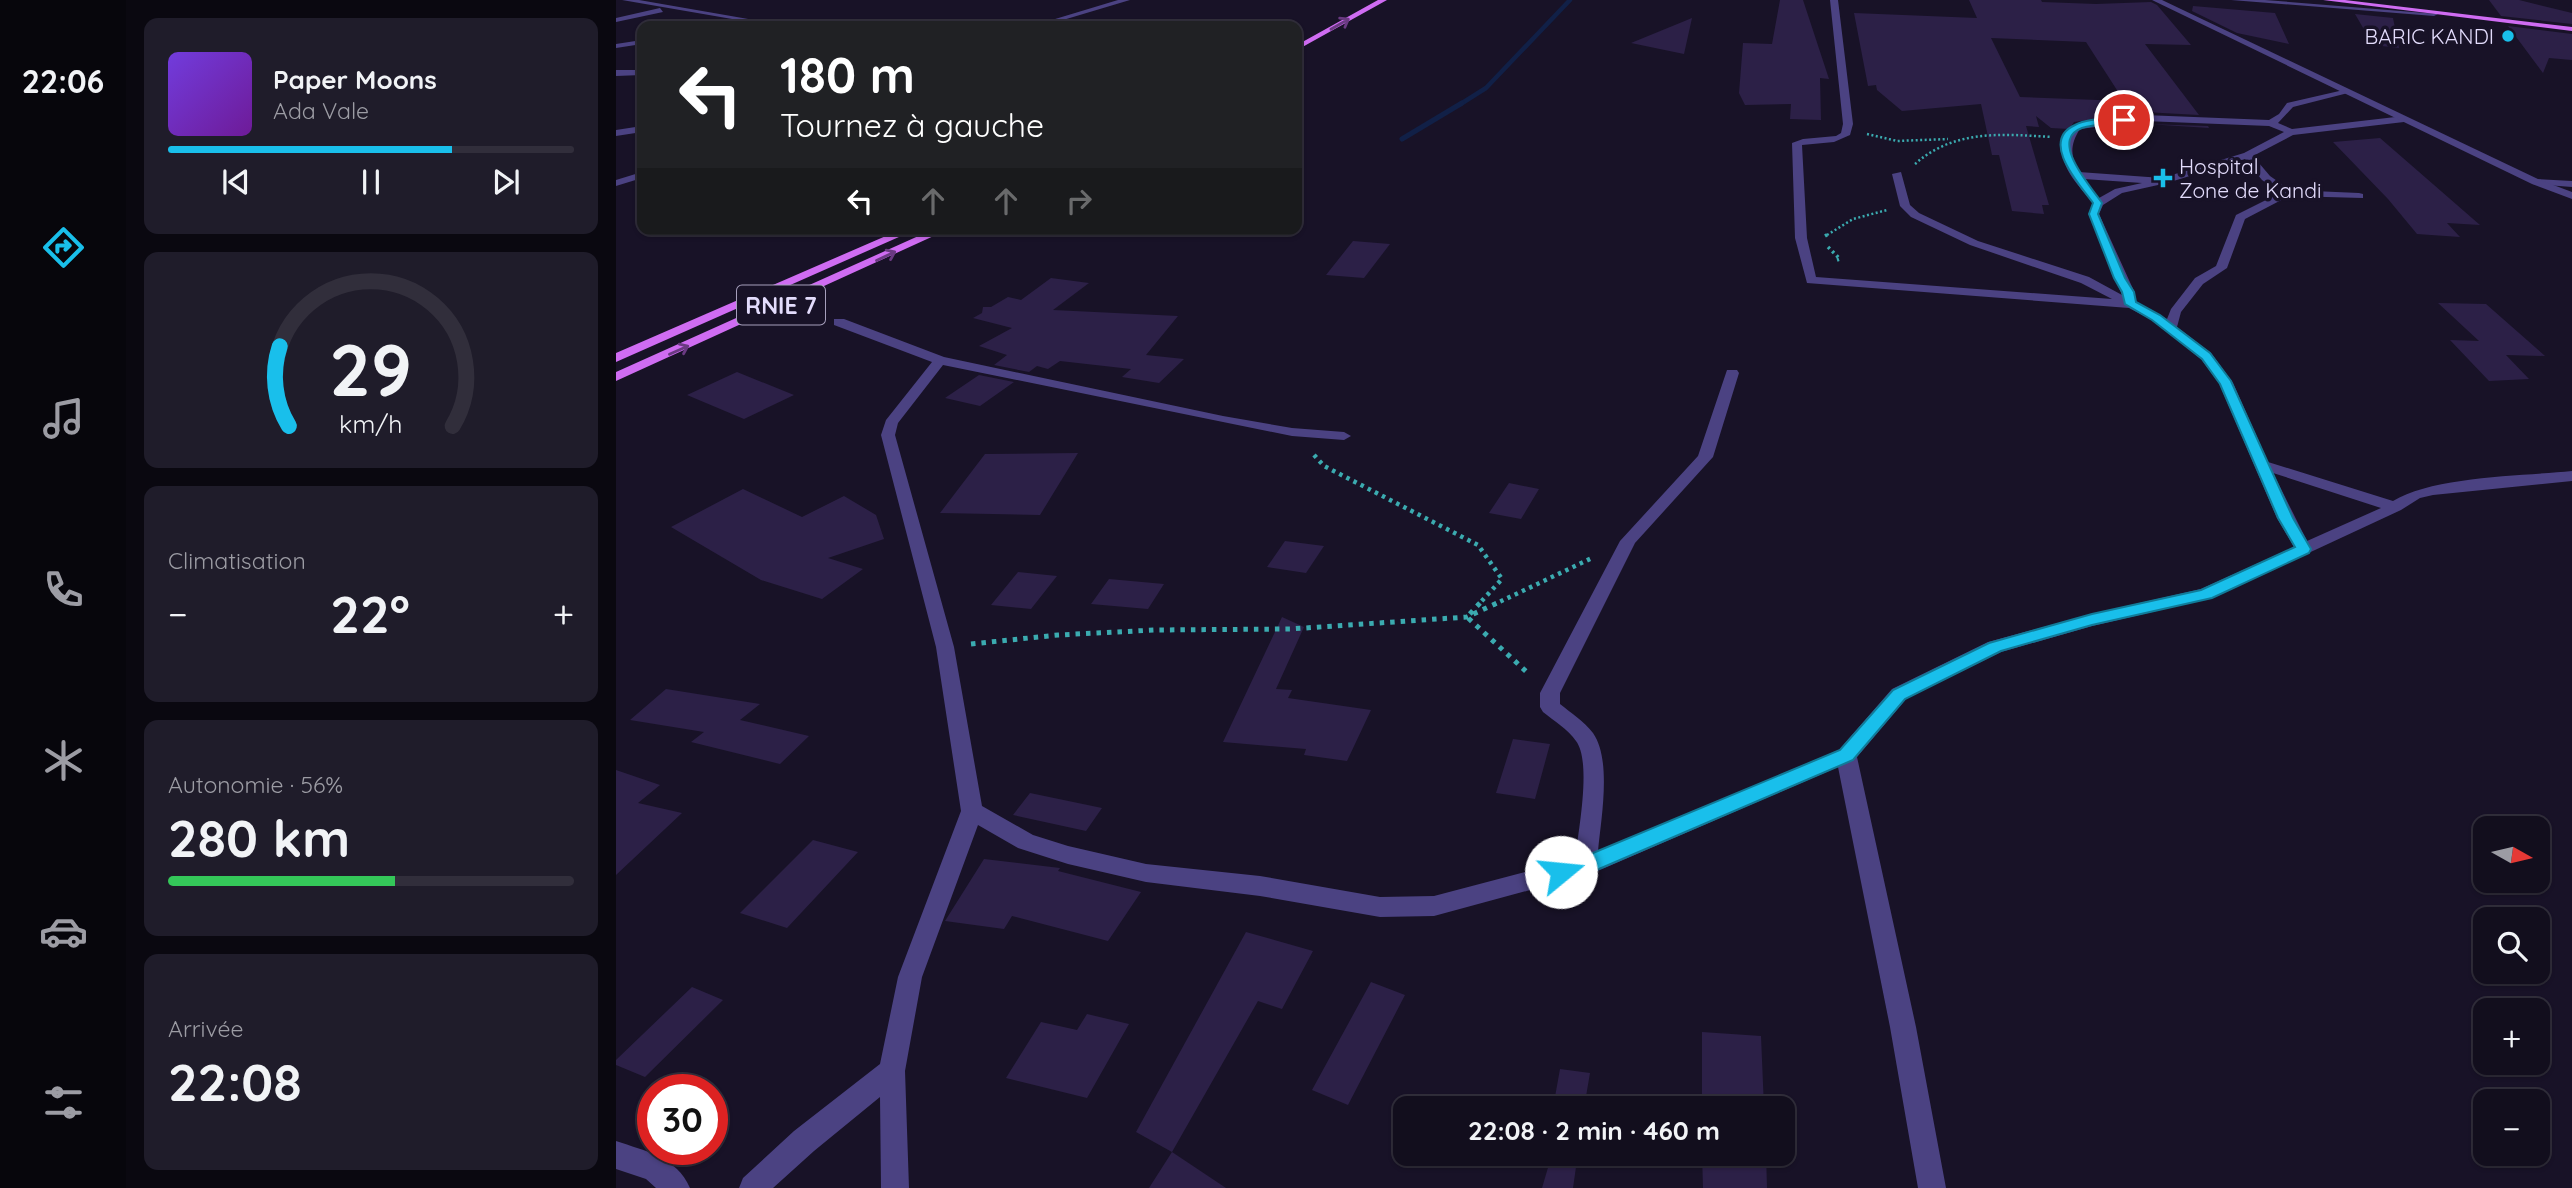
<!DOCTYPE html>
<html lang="fr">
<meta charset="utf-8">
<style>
body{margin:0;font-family:Quicksand,sans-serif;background:#1f1c2a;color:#f1f3f6;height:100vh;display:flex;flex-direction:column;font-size:26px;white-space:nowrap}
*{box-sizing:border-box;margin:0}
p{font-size:23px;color:#9c9ca4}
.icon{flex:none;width:38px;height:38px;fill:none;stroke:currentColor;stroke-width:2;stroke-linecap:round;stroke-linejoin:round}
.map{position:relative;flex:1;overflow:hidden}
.drawer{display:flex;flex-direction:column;gap:18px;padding:18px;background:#0a0810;width:490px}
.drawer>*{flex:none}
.guide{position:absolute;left:21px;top:21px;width:665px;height:214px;border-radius:14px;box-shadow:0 2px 5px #0004,0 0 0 2px #312e3b;background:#202124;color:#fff;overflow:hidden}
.needle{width:46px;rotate:98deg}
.buttons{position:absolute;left:1857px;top:816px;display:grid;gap:14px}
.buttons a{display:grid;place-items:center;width:77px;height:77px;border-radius:14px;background:#120e1d;box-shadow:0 2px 5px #0004,0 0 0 2px #312e3b;font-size:35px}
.speed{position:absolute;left:21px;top:1074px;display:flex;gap:14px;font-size:35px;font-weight:700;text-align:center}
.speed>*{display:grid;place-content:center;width:91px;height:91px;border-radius:50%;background:#120e1d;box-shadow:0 2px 5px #0004,0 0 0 2px #312e3b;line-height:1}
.speed .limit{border:10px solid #d22;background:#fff;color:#111}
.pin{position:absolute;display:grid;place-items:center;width:60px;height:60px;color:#fff;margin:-30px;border:4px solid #fff;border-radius:50%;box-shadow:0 2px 7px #0007}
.me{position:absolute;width:77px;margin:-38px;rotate:73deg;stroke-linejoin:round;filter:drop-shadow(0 0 5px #0008)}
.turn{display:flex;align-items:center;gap:24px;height:147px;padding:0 28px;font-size:32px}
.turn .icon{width:91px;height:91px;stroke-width:2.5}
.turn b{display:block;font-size:49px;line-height:60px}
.lanes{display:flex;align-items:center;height:66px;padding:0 28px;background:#0003;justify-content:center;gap:35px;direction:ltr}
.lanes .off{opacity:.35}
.big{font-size:52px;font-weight:700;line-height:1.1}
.drawer .widget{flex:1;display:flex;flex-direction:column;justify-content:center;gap:10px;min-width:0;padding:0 24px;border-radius:14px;background:#1f1c2a}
.drawer .dial{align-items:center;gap:0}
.dial svg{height:182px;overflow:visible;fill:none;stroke:#312e3b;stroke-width:7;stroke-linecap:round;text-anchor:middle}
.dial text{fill:#f1f3f6;stroke:none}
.song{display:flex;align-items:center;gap:21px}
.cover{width:84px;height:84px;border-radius:10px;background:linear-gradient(135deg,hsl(260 70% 55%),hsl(280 70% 35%))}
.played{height:7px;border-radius:4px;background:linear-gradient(90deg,#19bfeb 70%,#312e3b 70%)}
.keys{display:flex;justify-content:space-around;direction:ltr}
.heat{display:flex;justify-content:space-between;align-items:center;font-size:38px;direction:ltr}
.charge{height:10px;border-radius:5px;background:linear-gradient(90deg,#34c759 56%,#312e3b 0)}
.trip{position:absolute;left:777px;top:1096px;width:402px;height:70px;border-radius:14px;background:#120e1d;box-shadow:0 2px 5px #0004,0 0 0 2px #312e3b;font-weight:700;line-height:70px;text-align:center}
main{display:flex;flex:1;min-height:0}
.tabs{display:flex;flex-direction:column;width:126px;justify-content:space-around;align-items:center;background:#07060c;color:#9c9ca4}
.tabs .icon{width:49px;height:49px}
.tabs .current{color:#19bfeb}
.tabs b{font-size:32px;color:#f1f3f6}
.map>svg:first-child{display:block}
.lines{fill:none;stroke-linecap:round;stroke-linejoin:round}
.stream-far1{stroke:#112047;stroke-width:4.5}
.stream{stroke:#112047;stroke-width:5}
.building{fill:#2c2047;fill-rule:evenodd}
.path-far3{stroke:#3babb0;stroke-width:2.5;stroke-dasharray:2 2.5;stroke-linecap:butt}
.path-far2{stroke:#3babb0;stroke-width:3.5;stroke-dasharray:2.5 3.5;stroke-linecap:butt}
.path-far1{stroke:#3babb0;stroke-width:4.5;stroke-dasharray:3.5 4.5;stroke-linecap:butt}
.path{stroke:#3babb0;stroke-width:5;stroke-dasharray:4.5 6;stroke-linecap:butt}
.service{fill:#4b4282;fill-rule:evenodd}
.minor{fill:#4b4282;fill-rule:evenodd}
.tertiary{fill:#4b4282;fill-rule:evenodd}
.primary{fill:#cf6cf2;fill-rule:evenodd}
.oneway{stroke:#6a3a82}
.route{fill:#19bfeb;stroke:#107c99;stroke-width:2}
.poi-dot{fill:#19bfeb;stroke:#181227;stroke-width:2.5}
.labels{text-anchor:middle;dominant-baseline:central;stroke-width:7;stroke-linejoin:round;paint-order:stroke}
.far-poi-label{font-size:21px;fill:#e3dcfc;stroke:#181227;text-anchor:end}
.shield{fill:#181227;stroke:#a69fbc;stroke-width:2}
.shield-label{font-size:23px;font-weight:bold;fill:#e3dcfc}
</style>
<main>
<nav class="tabs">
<b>22:06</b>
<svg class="icon current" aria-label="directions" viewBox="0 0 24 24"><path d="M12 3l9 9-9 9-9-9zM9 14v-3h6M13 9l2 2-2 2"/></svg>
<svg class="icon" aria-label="music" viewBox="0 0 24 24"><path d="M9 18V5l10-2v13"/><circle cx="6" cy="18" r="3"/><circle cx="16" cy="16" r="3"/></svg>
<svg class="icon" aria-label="phone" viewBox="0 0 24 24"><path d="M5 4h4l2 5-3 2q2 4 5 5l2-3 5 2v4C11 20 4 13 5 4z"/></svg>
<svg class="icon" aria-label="climate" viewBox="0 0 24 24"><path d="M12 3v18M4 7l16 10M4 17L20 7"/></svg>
<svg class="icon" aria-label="car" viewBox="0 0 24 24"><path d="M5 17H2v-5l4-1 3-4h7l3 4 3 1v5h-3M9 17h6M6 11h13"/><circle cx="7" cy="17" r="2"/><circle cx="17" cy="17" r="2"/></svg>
<svg class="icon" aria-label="filters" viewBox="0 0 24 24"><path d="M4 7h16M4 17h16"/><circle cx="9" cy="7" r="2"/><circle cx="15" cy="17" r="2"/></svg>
</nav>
<section class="drawer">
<div class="widget">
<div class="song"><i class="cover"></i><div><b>Paper Moons</b><p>Ada Vale</p></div></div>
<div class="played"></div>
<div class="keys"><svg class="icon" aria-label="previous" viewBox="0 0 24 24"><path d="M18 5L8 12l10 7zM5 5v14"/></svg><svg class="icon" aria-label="pause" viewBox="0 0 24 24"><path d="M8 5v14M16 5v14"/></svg><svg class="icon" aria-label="next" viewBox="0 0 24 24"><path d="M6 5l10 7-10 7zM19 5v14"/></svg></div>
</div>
<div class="widget dial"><svg viewBox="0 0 100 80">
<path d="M14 69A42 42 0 1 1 86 69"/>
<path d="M14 69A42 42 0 0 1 10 34" stroke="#19bfeb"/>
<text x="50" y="56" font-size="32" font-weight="700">29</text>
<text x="50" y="72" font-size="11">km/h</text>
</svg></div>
<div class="widget"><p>Climatisation</p>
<div class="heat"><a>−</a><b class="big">22°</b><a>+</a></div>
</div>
<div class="widget"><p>Autonomie · 56%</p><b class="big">280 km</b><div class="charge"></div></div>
<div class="widget"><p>Arrivée</p><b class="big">22:08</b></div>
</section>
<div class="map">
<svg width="1956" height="1188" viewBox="0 0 1956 1188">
<rect width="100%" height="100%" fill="#181227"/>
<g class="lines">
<path class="stream-far1" d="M843 105 870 88 954 0"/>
<path class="stream" d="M786 139 846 103"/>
</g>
<path class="building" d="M1164 0H1187L1213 79 1204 78 1205 120 1174 119 1175 104 1129 105 1123 93 1127 43 1156 44Z
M1353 0H1425L1426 2 1480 4 1535 2 1541 5 1575 45 1529 44 1583 115 1528 112 1458 122 1453 129 1435 128 1420 116 1423 127 1410 126 1433 205H1426L1428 214 1396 211 1383 155H1376L1365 104 1286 111 1261 90 1260 85 1252 86 1238 13 1361 18ZM1375 38 1470 42 1508 101 1404 97Z
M1873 0H1903L1956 13V24L1885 16Z
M1577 6 1659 13 1673 44 1621 33 1576 11Z
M1739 14 1777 18 1783 48 1757 45Z
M1076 18 1068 54 1015 43Z
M1892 26 1956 34V60L1933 58 1927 73Z
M1528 124 1592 126 1593 128 1531 124 1533 128 1521 127 1525 133 1474 130Z
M1764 138 1864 225 1831 223 1844 237 1801 234 1772 199 1717 142Z
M737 241 774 244 748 278 710 275Z
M435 278 473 283 437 310 562 316 530 355 568 359 543 383 506 377 515 369 444 361 432 369 421 366 413 372 378 365 391 355 363 346 396 328 357 318 366 313 367 307H375L392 297 405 300Z
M1822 303 1870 304 1929 356 1890 355 1913 379 1873 381 1834 340 1863 341Z
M121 372 178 395 128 419 71 395Z
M363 375 398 382 364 406 329 398Z
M462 453 424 515 324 513 369 454Z
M893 483 923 489 905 519 873 513Z
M127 489 186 517 228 496 260 515 268 539 212 558 247 569 206 599 145 580 55 527Z
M669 541 708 546 690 573 651 567Z
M402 572 441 576 415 609 375 605Z
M493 579 548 584 532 609 475 604Z
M666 617 688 627 660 689 676 690 672 698 755 710 731 761 688 755 690 749 607 742Z
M50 689 144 704 124 720 193 736 164 764 75 742 88 732 14 720Z
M897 739 934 744 919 799 880 793Z
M0 770 44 785 22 803 66 813 0 875Z
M414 793 486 808 470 831 397 815Z
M197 840 242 852 171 928 124 913Z
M368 859 444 868 442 871 525 892 492 941 396 916 388 929 329 921Z
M630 932 697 951 666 1009 642 1001 556 1152 520 1132Z
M755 982 789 995 732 1105 696 1090Z
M76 987 107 1000 29 1077 0 1065V1060Z
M471 1014 513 1024 471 1098 390 1078 425 1022 461 1030Z
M1086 1032 1145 1036 1148 1108H1086Z
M944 1069 974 1073 968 1108H937Z
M556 1152 610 1188H533Z
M933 1153H962L957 1188H926L936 1154Z
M1086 1153H1150L1151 1188H1087Z"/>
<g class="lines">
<path class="path-far3" d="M1251 134 1281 141 1332 139
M1299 164C1339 129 1386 134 1436 137
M1211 235 1237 219 1271 210"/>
<path class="path-far2" d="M1209 236 1214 233
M1212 247 1224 259 1221 260"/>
<path class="path-far1" d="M698 455 708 466 862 545 886 579 862 605
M877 605 976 558"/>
<path class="path" d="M864 603 851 617 914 675
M355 644 442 635 539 630 674 629 851 617 881 603"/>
<path class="service" d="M6 0H23L172 26H156Z
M502 0H514L427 26H416Z
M44 8 47 12 0 22V18Z
M26 40V44L0 48V44Z
M0 70H26V75L0 76Z
M26 126V132L0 136V130Z
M26 172V178L0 186V180Z"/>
<path class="minor" d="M1214 0H1222L1237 124 1234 135 1218 142 1186 145 1191 238 1200 277 1496 299 1465 283 1354 245 1295 217 1284 206 1276 174 1285 172 1294 205 1303 213 1362 241 1473 277 1506 295 1473 214 1477 203C1455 176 1434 159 1458 125L1528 115 1653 120 1663 114 1671 103 1732 89V93L1677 107 1662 123 1676 129 1788 116 1793 119 1788 122 1677 135 1637 156 1654 176 1674 190 1743 193 1747 194V198L1673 196 1629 219 1611 268 1587 284 1565 312 1561 327 1595 353 1617 383 1652 462 1777 501C1817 476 1907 476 1956 471V481L1817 495 1804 498 1785 510 1596 598 1476 626 1385 652 1290 699 1241 757 1300 1027 1330 1188H1302L1274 1027 1222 767 977 873 818 916 764 917 644 896 530 882 452 864 402 848 362 825 306 977 289 1071 293 1188H265L264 1097 198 1151 157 1188H123L127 1178 178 1131 264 1064 282 977 345 811 320 647 265 435 270 420 316 362 218 325V319H228L328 357 607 416 676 428 728 432 735 436 728 440 676 436 327 365 282 423 279 435 338 647 366 806 417 835 452 846 530 864 644 876 764 897 818 896 959 859C962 833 976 762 960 741 952 729 938 721 927 712L924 707V693L1004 541 1082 456 1111 370H1121L1123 373 1097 457 1019 543 944 693V704C955 713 968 721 977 733 996 760 985 819 982 851L1223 750 1276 689 1372 642 1476 614 1585 589 1678 547 1661 518 1603 383 1585 359 1536 320 1513 308 1191 283 1179 238 1176 143 1187 139 1220 136 1225 133 1227 124ZM1528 121 1653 126 1668 132 1628 153 1546 178 1463 172C1454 157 1454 144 1464 129ZM1629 159 1646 180 1664 193 1620 215 1600 266 1579 278 1555 309 1551 319 1520 302 1518 291 1483 214 1487 205 1506 193 1551 183ZM1468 179 1526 183 1499 189 1483 198ZM1657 473 1765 508 1691 541Z
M1920 179 1956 181V187L1916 184V180Z
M0 1141C29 1151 61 1157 74 1188H40L30 1179 0 1169Z"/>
<path class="tertiary" d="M1536 0H1546L1924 180 1956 192V199L1916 184Z
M1615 0H1649L1822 14 1818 16Z"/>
<path class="primary" d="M762 0H771L681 50V45Z
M1707 0H1729L1956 27V31Z
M286 229H301L0 362V353Z
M318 229H333L0 381V372Z"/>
</g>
<defs><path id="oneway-shaft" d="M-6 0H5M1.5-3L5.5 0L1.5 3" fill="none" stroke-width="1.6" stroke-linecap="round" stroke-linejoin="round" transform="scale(1.75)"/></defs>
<g class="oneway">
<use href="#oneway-shaft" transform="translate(724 24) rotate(-30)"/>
<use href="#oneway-shaft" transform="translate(270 256) rotate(-25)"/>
<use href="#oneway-shaft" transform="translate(63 350) rotate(-24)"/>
</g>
<path class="route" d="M1508 117 1511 121C1497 124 1480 124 1466 128 1432 140 1476 188 1486 203L1482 214 1509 278 1518 292 1520 302 1544 315 1594 353 1615 381 1677 518 1695 549 1693 553 1596 598 1476 625 1385 651 1289 699 1237 760 976 872 945 881 937 878 934 872 937 866 965 858 1224 750 1277 690 1373 643 1476 614 1585 590 1679 547 1662 518 1604 384 1586 359 1536 320 1509 304 1506 292 1498 278 1473 214 1477 203C1464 185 1423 141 1459 125 1472 118 1493 119 1508 117Z"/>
<g class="poi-dot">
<circle cx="1892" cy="36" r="7"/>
<path d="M1543.5 167.5h7v7h7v7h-7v7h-7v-7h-7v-7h7z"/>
</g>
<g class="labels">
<g class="far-poi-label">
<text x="1878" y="36">BARIC KANDI</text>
<text x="1563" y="166" text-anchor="start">Hospital<tspan x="1563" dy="24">Zone de Kandi</tspan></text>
</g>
<rect class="shield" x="121" y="285.5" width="88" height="39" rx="5"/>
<g class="shield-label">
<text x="165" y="305">RNIE 7</text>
</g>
</g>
</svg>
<div class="buttons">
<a><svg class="needle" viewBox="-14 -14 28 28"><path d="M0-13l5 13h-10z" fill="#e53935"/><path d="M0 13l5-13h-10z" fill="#9c9ca4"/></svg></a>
<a><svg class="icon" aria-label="search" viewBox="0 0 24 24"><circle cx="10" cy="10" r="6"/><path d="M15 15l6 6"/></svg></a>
<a>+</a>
<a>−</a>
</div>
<div class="speed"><div class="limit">30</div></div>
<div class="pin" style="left:1508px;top:120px;background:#d93025"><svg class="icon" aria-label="arrive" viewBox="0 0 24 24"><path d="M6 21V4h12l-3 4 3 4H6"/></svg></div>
<svg class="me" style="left:945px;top:872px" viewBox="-20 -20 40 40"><circle r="19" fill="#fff"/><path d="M0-13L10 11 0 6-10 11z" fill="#19bfeb"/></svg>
<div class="trip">22:08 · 2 min · 460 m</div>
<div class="guide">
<div class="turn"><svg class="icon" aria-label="left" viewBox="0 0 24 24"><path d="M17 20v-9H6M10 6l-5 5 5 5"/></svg><div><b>180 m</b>Tournez à gauche</div></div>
<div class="lanes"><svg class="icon" aria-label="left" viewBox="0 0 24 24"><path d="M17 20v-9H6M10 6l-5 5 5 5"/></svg><svg class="icon off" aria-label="ahead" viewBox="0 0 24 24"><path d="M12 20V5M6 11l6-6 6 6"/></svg><svg class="icon off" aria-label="ahead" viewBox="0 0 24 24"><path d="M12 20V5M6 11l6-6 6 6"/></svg><svg class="icon off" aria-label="right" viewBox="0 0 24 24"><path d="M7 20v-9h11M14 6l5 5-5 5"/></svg></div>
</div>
</div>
</main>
